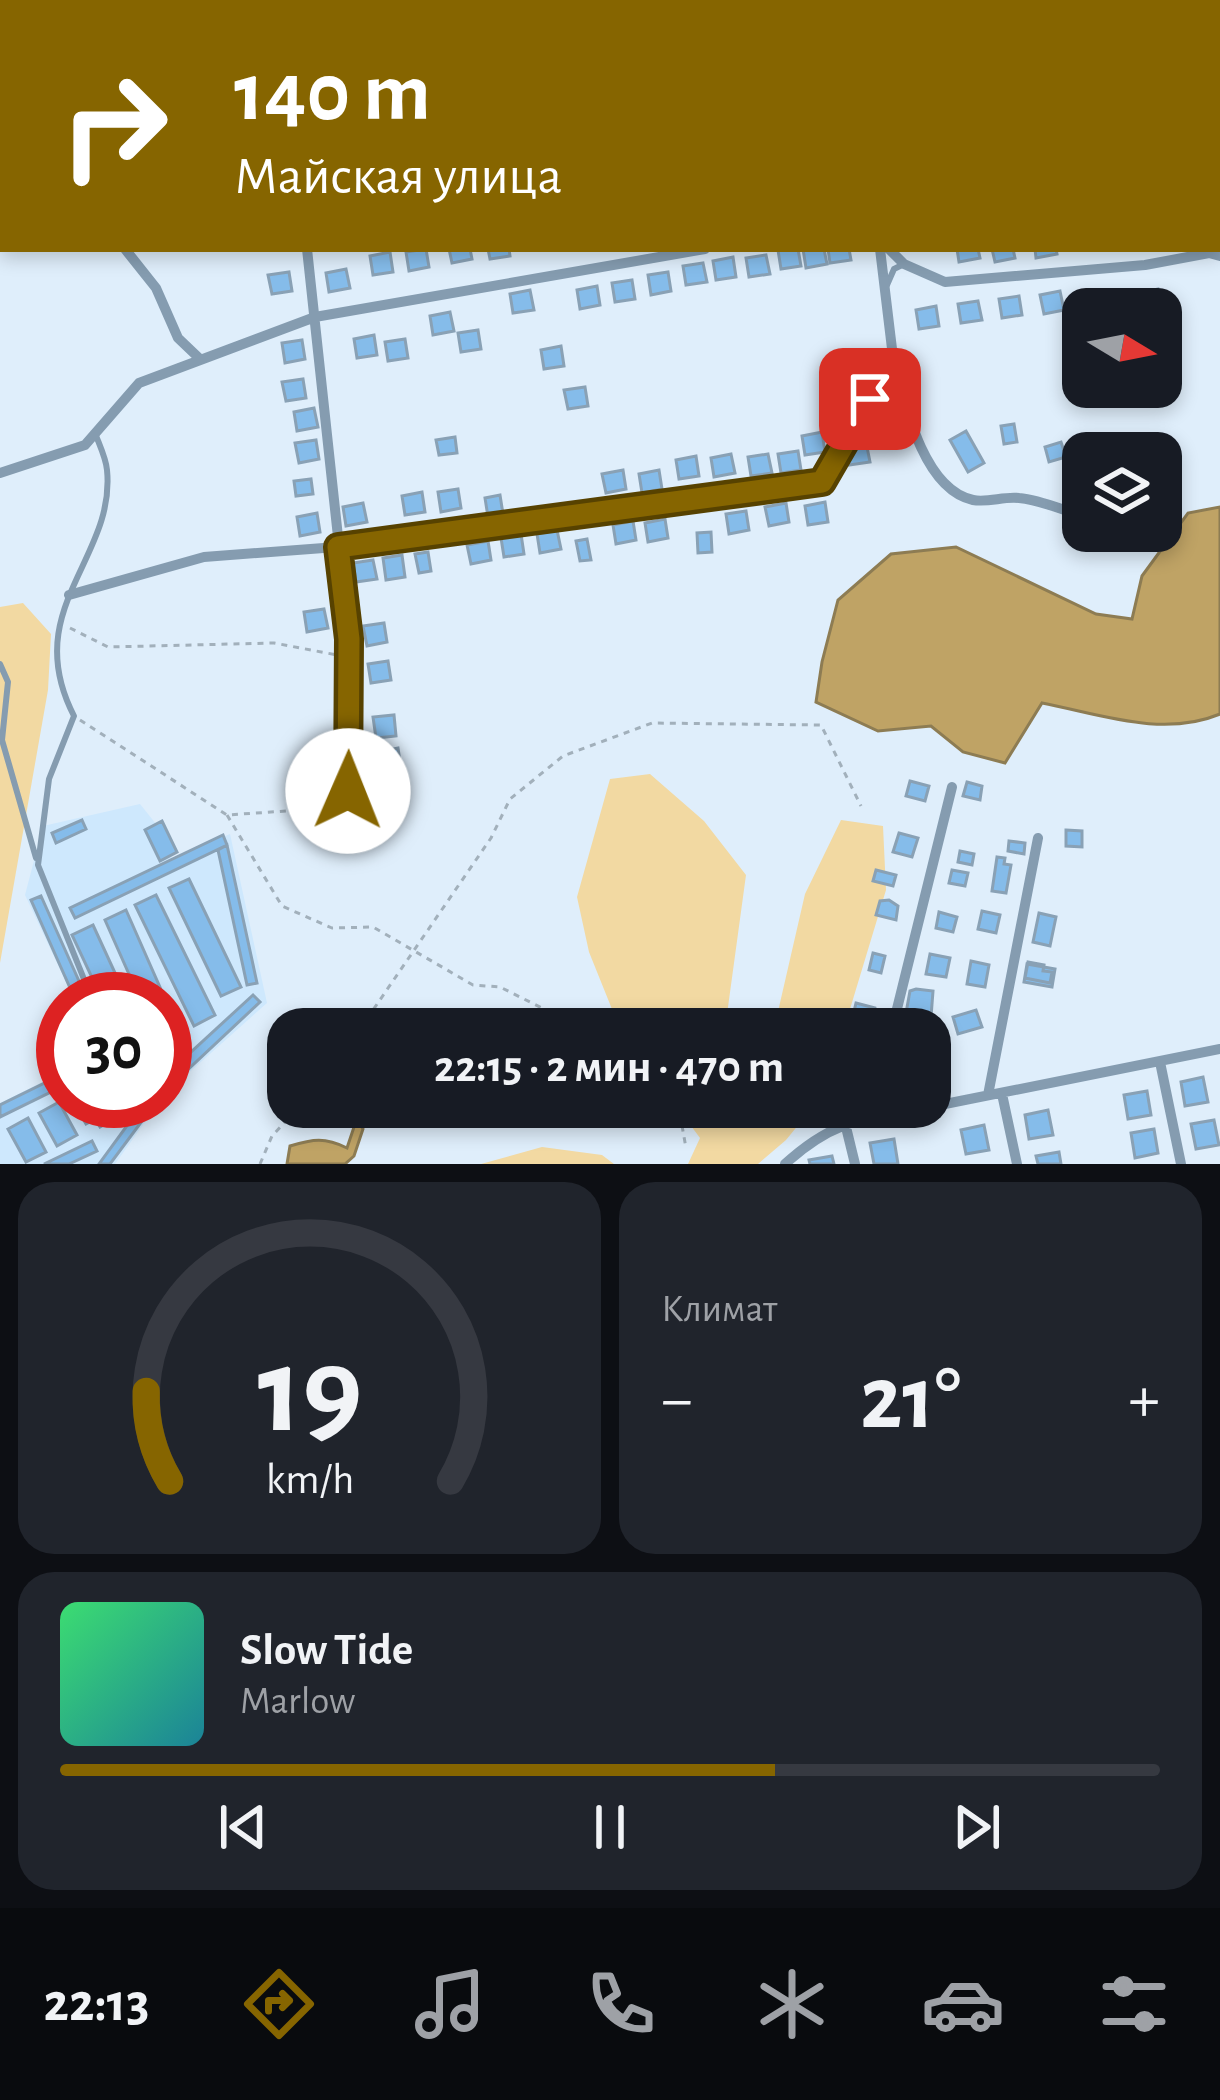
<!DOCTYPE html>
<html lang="ru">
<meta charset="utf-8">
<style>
body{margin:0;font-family:"Alegreya Sans",sans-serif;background:#20242c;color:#f1f3f6;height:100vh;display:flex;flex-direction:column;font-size:45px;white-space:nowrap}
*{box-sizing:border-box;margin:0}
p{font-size:39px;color:#9ea1a6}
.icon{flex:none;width:66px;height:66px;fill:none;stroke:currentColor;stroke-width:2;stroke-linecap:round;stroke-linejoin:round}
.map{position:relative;height:1164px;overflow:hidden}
.drawer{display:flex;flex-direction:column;gap:18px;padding:18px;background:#0d0f14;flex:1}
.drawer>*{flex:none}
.top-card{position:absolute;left:0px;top:0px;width:1221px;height:252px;box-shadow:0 6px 18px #0003;background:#866500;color:#fff;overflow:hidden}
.needle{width:78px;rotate:100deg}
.buttons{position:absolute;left:1062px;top:288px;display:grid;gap:24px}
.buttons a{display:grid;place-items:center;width:120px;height:120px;border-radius:24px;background:#171b24;box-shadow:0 6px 18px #0003;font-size:60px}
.speed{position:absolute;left:36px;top:972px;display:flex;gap:24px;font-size:60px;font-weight:700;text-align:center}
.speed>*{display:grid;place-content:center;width:156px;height:156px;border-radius:50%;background:#171b24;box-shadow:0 6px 18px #0003;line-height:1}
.speed .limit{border:18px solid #d22;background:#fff;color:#111}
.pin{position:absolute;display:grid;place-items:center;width:102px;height:102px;color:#fff;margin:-51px;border-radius:24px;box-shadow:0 6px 18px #0006}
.me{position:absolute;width:132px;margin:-66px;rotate:1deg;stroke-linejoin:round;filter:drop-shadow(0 0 9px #0008)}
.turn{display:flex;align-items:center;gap:42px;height:252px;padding:0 36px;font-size:54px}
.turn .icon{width:156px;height:156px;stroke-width:2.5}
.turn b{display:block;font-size:84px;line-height:102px}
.big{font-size:90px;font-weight:700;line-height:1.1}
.drawer .card{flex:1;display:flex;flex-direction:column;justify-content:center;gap:18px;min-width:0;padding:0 42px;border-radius:36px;background:#20242c}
.drawer .dial{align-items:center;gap:0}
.dial svg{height:312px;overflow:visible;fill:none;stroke:#363941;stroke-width:7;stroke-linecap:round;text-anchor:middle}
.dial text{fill:#f1f3f6;stroke:none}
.song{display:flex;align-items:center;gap:36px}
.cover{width:144px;height:144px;border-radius:18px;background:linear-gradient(135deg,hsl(140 70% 55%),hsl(190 70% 35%))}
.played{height:12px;border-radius:6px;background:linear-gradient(90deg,#866500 65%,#363941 65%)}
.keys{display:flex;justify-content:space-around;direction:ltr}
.heat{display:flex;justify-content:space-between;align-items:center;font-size:66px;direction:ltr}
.drawer .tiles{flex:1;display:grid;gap:18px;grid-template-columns:1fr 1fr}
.card:last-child{grid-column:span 2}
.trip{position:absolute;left:267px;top:1008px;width:684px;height:120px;border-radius:36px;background:#171b24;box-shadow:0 6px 18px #0003;font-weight:700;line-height:120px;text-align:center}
.tab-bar{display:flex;height:192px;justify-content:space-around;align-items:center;background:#090b0e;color:#9ea1a6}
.tab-bar .icon{width:84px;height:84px}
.tab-bar .selected{color:#866500}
.tab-bar b{font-size:54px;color:#f1f3f6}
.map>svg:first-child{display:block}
.built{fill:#cee8fd}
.green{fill:#f2d9a2}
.water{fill:#bfa365;stroke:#8d7c53;stroke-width:3}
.building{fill:#85bcea;stroke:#89a1b5;stroke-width:3}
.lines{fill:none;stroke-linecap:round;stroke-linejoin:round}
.path{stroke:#a2b0bb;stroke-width:3;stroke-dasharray:6 6;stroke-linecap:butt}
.service{stroke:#859cb0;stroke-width:6}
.minor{stroke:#859cb0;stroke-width:10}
.route-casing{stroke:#574200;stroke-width:30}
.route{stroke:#866500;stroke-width:21}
</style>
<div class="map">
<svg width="1220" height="1164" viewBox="0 0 1220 1164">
<rect width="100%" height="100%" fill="#dfeefb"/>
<path class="built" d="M140 804 160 829 172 858 230 834 267 1003 165 1094V999H74L25 895 43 826Z
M63 1072V1101H160L115 1164H0V1103Z"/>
<path class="green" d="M23 603 51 634 48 690 0 963V607Z
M650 774 704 821 746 875 725 1029H620L589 952 577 897 610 779Z
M841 820 883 826 886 890 844 1029H774L805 894Z
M677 1107H813L786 1140 758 1164H688L700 1138Z
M542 1147 602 1155 614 1164H481Z"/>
<path class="water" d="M1220 507V714C1163 738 1099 714 1042 703L1005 763 963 752 931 726 878 731 816 702 822 662 838 600 891 554 956 547 1096 614 1132 619 1142 576 1188 513Z
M360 1124 363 1129 354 1156 345 1164H287L290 1146C313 1139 325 1137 347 1148L354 1127Z"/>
<path class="building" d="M426 249 429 267 409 271 406 252Z
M449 249H470L472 259 452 263Z
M488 249H509L510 256 490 259Z
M798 249 801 266 781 269 778 250Z
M803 249H824L827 264 806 268Z
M828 249H849L851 260 830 263Z
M957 249H978L980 258 959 262Z
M992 249H1013L1015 258 995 262Z
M1035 249H1056L1057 254 1036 258Z
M390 252 393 272 373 275 370 256Z
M766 255 770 274 749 277 746 258Z
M733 257 736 277 716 280 713 261Z
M703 263 707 282 686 285 683 266Z
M346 269 350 288 329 292 326 273Z
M289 272 292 291 272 294 268 275Z
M668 272 671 291 651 295 648 275Z
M632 280 635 299 615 302 612 283Z
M597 286 600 305 580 309 577 290Z
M1158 289 1161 309H1141L1138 293Z
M530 290 534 310 513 313 510 294Z
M1128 290 1131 309H1110L1108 294Z
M1060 291 1064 310 1044 314 1040 295Z
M1096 295 1098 309H1083V317L1079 318 1076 299Z
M1019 296 1022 315 1002 318 999 299Z
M978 301 982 320 961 323 958 304Z
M936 306 939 326 919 329 916 310Z
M450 312 454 331 433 335 430 316Z
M478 330 481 349 461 352 458 333Z
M374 335 377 355 357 358 354 339Z
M405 339 408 358 388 361 385 342Z
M302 340 305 359 285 363 282 343Z
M561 346 564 366 544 369 541 350Z
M871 352 874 371 854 375 851 355Z
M303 379 306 398 286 401 282 382Z
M585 387 588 406 568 409 564 390Z
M314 408 318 427 297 431 294 412Z
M1014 424 1017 442 1004 444 1001 426Z
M966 431 984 463 968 472 950 440Z
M822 432 825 452 805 455 802 436Z
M455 437 457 453 439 455 436 440Z
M316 440 319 459 299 463 295 443Z
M866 442 870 462 849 465 846 446Z
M1061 442 1066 457 1049 462 1045 447Z
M798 451 801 470 781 473 778 454Z
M731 454 735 473 714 477 711 458Z
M768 454 772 473 751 476 748 457Z
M696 456 699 476 679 479 676 460Z
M623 470 626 489 606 493 602 474Z
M659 470 662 489 642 493 639 474Z
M311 479 313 494 296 496 294 481Z
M458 489 461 508 441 512 438 492Z
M422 492 425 512 405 515 402 496Z
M500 495 503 514 488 517 485 498Z
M825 502 828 522 808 525 805 506Z
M363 503 367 522 346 526 343 507Z
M786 503 789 522 769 526 765 507Z
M746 511 749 530 729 534 726 514Z
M317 513 320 532 300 536 297 517Z
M665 519 668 538 648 542 645 523Z
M633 521 636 540 616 544 613 525Z
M557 530 561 549 540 553 537 534Z
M711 532 712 552 698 553 697 533Z
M521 534 524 554 504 557 501 538Z
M587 539 591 560 580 561 576 541Z
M488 541 491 560 471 564 467 545Z
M428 552 431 571 419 573 415 554Z
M402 555 405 577 386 580 383 558Z
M373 560 377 579 356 582 353 563Z
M324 609 328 628 307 632 304 612Z
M384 623 387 642 367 646 363 626Z
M388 661 391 680 371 683 368 664Z
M394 715 396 736 376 738 373 717Z
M398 748 401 768 381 771 378 752Z
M910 781 929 786 925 801 906 796Z
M967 782 982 786 980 800 963 796Z
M82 820 86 829 56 843 52 833Z
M162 821 177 852 160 861 145 830Z
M1066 830 1082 831V847L1066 846Z
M899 833 918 838 912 857 893 852Z
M223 835 227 845 75 918 70 908Z
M1009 841 1025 843 1024 854 1008 851Z
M227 845 257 983 247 985 218 850Z
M960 851 974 854 972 865 958 862Z
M997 857 1005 858 1004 864 1011 865 1006 893 992 891Z
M876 870 896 875 893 886 873 881Z
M952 870 968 873 965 886 949 883Z
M189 879 241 987 221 996 169 888Z
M156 895 215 1015 194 1026 135 905Z
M41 896 87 999H75L31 900Z
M889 900 898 906 896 920 876 915 880 901Z
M126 910 185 1044 165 1053V999H140L105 920Z
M982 911 1000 915 996 933 978 929Z
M939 912 957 917 953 932 936 928Z
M1039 913 1056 917 1050 946 1033 942Z
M93 925 127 999H102L72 935Z
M873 953 885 956 881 973 869 970Z
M930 954 950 958 946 977 926 974Z
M971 961 989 965 985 987 967 984Z
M1028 962 1044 965 1043 971 1052 972 1050 983 1025 978Z
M1027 964 1055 969 1052 987 1024 982Z
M916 989 933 991 931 1017 906 1013 910 991Z
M253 995 260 1002 165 1091V1076Z
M856 1003 875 1008 876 1015 870 1019 875 1021 872 1029 851 1024Z
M976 1010 982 1027 958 1034 953 1017Z
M63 1074V1086L0 1117V1105Z
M1203 1077 1208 1102 1185 1106 1181 1082Z
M1147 1091 1151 1115 1128 1119 1124 1095Z
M73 1101H101L112 1120 100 1127 95 1119 86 1124Z
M145 1101H157L110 1164H99Z
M59 1102 77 1135 57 1146 39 1113Z
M1048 1110 1053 1135 1029 1139 1025 1115Z
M28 1118 46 1152 26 1162 8 1129Z
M1214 1120 1219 1145 1196 1149 1191 1124Z
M984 1125 989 1150 966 1154 961 1130Z
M1154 1129 1158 1153 1135 1158 1131 1133Z
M894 1139 898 1164H874L870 1143Z
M92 1141 97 1151 69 1164H44Z
M1059 1152 1061 1164H1038L1036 1156Z
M832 1156 834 1164H810L809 1160Z"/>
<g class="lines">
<path class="path" d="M70 628 108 647 274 643 337 655
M80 720 227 815 330 808 339 800
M227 815 282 906 332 928 373 927 473 985 500 987 584 1029
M360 1029 491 838 510 799 563 756 652 723 821 725 861 806
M668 1107 681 1120 686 1148
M260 1164 272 1136 299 1107"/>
<path class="service" d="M887 285 894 269 904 264
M0 664 8 682 2 740 36 858
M92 999 38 865 49 779 74 716C19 609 116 559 107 470 106 458 99 444 95 433"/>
<path class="minor" d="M22 0V3
M569 0 570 3
M822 0 823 3
M76 3 77 0
M215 3 217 0
M1003 3 1004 0
M1203 3V0
M0 75 3 74
M125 249 156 288 178 338 200 359
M307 249 349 639 348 791
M889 249 904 264 945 282 1145 265 1209 253 1220 256
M893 357C904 400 922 489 973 500 988 503 1004 496 1019 498 1041 500 1062 510 1083 516
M0 473 85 445 139 383 315 317 705 249
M69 595 204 557 337 547 822 482 893 357 880 249
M892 1029 952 787
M1160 1062 1181 1164
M1002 1094 1017 1164
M988 1095 1038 838
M930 1107 1220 1049
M785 1164C835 1118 865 1119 928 1107
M855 1164 845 1123 859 1107"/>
</g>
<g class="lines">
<g class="route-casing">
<path id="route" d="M348 791 349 639 338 547 822 482 870 399"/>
</g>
<use href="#route" class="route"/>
</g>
</svg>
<div class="buttons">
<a><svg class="needle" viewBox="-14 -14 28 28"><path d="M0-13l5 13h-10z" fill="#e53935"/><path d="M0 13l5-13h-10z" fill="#9ea1a6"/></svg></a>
<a><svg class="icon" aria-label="layers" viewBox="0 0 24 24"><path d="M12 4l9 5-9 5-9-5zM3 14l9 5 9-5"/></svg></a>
</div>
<div class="speed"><div class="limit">30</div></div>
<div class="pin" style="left:870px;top:399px;background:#d93025"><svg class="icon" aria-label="arrive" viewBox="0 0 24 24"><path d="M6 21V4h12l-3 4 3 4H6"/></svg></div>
<svg class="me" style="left:348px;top:791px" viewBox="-20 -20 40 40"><circle r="19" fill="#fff"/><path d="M0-13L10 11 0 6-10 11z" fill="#866500"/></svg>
<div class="trip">22:15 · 2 мин · 470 m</div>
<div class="top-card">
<div class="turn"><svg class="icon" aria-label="right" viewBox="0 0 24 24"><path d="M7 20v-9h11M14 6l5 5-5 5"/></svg><div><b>140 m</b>Майская улица</div></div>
</div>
</div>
<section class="drawer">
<div class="tiles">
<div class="card dial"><svg viewBox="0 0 100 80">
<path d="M14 69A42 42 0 1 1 86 69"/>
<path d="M14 69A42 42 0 0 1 8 46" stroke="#866500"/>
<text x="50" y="56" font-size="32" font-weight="700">19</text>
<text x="50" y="72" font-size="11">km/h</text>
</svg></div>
<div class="card"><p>Климат</p>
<div class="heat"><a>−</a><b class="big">21°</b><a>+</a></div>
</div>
<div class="card">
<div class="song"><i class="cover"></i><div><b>Slow Tide</b><p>Marlow</p></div></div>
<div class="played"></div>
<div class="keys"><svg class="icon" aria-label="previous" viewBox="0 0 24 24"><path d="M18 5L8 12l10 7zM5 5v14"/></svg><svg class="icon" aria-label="pause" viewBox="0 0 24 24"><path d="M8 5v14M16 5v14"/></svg><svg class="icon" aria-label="next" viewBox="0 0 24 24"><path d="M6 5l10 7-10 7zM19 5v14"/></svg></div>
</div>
</div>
</section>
<nav class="tab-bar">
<b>22:13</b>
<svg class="icon selected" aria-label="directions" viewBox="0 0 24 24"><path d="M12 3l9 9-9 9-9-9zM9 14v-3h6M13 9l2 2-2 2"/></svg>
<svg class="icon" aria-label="music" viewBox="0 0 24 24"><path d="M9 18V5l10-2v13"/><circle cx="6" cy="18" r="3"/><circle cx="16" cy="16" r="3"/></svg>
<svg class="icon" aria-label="phone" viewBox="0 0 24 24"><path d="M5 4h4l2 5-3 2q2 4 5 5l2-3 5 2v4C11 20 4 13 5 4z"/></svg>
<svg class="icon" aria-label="climate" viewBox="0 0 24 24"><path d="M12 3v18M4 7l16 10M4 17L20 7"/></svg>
<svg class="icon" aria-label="car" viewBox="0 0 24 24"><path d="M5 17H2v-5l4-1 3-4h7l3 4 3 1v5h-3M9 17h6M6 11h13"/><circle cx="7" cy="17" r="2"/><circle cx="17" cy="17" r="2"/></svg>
<svg class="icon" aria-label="filters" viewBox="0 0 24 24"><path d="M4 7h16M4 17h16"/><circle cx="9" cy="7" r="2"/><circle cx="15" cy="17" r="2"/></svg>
</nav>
